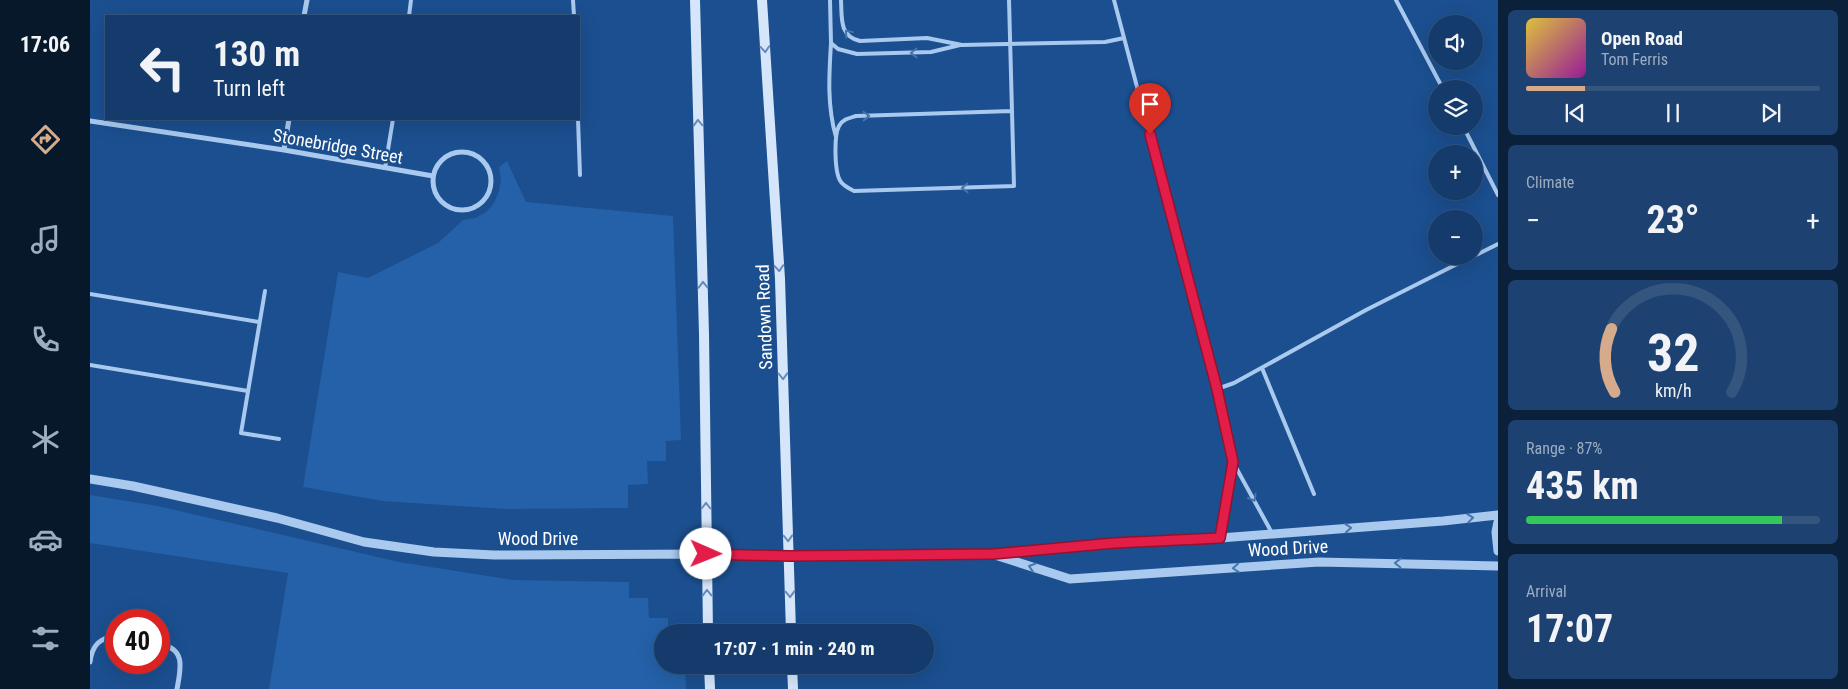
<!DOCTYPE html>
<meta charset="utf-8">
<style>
body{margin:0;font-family:"Roboto Condensed",sans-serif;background:#1d4271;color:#f1f3f6;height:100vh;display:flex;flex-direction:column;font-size:19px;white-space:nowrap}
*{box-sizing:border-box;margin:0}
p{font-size:16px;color:#9dadc1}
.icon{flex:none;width:28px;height:28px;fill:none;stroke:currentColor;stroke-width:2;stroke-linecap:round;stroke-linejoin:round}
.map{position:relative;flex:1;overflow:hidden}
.sheet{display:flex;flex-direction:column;gap:10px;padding:10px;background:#0b203b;width:350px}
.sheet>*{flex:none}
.guide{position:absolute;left:15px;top:15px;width:475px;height:105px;border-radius:0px;box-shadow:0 5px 20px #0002,0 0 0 1px #33557e;background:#143b6b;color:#f1f3f6;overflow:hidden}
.fabs{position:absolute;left:1338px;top:15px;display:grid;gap:10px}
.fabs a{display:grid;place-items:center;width:55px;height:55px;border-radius:50%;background:#143b6b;box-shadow:0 5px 20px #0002,0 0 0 1px #33557e;font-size:25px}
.speed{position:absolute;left:15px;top:609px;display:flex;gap:10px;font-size:25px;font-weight:700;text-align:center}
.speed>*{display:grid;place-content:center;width:65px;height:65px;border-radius:50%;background:#143b6b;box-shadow:0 5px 20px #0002,0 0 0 1px #33557e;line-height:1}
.speed .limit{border:8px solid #d22;background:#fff;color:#111}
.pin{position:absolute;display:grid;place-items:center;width:42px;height:42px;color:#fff;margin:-51px -21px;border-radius:50% 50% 50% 0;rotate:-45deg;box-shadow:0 0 5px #0007}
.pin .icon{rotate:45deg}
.me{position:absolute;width:55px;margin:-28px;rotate:91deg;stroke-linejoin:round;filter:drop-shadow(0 0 4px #0008)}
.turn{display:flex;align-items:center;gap:18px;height:105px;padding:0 25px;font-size:22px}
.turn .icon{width:65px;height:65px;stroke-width:2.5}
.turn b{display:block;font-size:35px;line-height:42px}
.big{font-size:38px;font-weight:700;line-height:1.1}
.sheet .widget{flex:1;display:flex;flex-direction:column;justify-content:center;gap:8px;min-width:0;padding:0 18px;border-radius:8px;background:#1d4271}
.sheet .dial{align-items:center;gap:0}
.dial svg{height:130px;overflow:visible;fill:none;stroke:#33557e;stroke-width:7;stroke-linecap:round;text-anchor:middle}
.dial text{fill:#f1f3f6;stroke:none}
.song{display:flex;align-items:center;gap:15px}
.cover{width:60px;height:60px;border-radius:8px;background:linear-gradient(135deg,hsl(50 70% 55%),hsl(300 70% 35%))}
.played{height:5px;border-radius:2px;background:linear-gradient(90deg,#d6ab8b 20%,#33557e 20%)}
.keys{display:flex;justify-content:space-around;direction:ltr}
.heat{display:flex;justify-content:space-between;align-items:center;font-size:28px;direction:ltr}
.charge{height:8px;border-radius:4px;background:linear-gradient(90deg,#34c759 87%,#33557e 0)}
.trip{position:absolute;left:564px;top:624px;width:280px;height:50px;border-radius:25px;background:#143b6b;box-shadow:0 5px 20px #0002,0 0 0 1px #33557e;font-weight:700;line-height:50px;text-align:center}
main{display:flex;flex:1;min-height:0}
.dock{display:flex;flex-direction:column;width:90px;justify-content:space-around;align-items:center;background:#08182b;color:#9dadc1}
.dock .icon{width:35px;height:35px}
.dock .active{color:#d6ab8b}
.dock b{font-size:22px;color:#f1f3f6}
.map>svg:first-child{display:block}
.green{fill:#2461a8}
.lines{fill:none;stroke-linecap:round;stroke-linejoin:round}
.service{stroke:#a9c9ee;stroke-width:4}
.minor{stroke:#a9c9ee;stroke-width:5}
.tertiary{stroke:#a9c9ee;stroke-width:9}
.secondary{stroke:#d6e6fa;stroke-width:10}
.oneway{stroke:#4674ac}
.oneway2{stroke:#668bba}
.route-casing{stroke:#92132f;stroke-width:12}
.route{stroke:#e11d48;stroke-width:9}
.labels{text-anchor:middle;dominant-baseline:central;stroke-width:5;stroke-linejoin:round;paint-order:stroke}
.street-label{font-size:18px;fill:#fff;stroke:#1b4f8f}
</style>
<main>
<nav class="dock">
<b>17:06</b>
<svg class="icon active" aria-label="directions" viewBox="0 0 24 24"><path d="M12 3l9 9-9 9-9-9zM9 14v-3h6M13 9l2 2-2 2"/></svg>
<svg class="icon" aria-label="music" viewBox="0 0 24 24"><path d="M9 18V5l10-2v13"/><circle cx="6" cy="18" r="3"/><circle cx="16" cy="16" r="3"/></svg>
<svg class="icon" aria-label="phone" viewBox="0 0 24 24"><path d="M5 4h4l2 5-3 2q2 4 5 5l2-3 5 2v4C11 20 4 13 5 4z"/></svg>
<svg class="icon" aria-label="climate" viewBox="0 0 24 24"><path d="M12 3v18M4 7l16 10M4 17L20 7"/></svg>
<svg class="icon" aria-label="car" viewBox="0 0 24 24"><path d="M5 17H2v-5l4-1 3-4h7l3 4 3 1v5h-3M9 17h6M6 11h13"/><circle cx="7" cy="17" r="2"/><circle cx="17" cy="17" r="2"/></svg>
<svg class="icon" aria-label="filters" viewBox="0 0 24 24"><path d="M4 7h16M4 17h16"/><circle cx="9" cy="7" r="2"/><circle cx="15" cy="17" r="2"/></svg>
</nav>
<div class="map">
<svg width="1408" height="689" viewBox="0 0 1408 689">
<rect width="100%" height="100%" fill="#1b4f8f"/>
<path class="green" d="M417 161 436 202 583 216 591 440 576 441V461H557L558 484 538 485V508L414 509 293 501 213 487 248 272 278 278 348 243 373 220 385 218 396 212 404 203 409 191 411 179 409 167Z
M0 495 68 506 309 562 423 580 539 582V598H558L559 618H578V632H572V665H595L596 689H179L198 573 0 543Z"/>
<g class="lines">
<path class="service" d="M483 0 484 16
M740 0 741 43 748 49 767 54 841 52 870 45
M751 0C752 18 749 36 770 41L837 38 872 45 1015 42 1034 38
M919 0 924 186 764 191C760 189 754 186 751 182 744 173 744 135 749 126 753 119 759 118 766 116L922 111
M1024 0 1127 389 1143 462 1182 533
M1306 0 1353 89
M319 16 321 0
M741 43C739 75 737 106 746 137
M488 119 490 175
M1373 126 1408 195
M295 168 303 119
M1384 256 1408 244
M175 291 151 433 189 439
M0 294 169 322
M0 365 158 391
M1172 368 1224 494
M1127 389 1144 383 1276 310 1383 256
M1130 538 1143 462"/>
<path class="minor" d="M214 16 217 0
M0 121 194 150 343 176
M194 150 199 119
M343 181a29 29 0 1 1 58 0a29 29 0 1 1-58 0Z
M69 644C96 648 91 668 87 689
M0 662C2 646 9 637 26 637"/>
<path class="tertiary" d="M0 479 43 486 187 518 274 542 344 552 404 555 616 554 699 556 903 554 1024 543 1130 538 1353 521 1408 515
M1408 522 1406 532 1408 551
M908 556 980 579 1229 562 1408 566"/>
<path class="secondary" d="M605 0 614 334 618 632
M672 0 690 279 701 632
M619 665 620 689
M702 665 703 689"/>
</g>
<defs><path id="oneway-chevron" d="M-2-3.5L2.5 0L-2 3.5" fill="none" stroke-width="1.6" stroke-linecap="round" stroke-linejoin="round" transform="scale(1.25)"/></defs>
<g class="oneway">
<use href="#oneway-chevron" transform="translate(758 33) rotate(-130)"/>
<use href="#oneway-chevron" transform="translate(824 53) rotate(179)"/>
<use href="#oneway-chevron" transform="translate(776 116) rotate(-2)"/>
<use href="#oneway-chevron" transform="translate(875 188) rotate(178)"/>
<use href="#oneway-chevron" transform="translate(1163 498) rotate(61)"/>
<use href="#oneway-chevron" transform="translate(1380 518) rotate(-7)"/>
<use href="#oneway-chevron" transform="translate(1258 528) rotate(-4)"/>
<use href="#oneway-chevron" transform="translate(1308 563) rotate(-179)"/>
<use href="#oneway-chevron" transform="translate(942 567) rotate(-162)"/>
<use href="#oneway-chevron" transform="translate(1146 568) rotate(176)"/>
</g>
<g class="oneway2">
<use href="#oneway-chevron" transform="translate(675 49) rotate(86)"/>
<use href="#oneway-chevron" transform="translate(608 123) rotate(-92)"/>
<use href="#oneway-chevron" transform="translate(689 268) rotate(86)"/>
<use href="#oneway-chevron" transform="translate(613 285) rotate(-91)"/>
<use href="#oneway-chevron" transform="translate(693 376) rotate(88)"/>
<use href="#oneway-chevron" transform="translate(616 506) rotate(-90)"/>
<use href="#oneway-chevron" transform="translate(698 538) rotate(88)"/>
<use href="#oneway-chevron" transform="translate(617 593) rotate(-91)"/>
<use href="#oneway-chevron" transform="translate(700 594) rotate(88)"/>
</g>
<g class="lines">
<g class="route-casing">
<path id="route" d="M616 554 699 556 903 554 1024 543 1130 538 1143 462 1127 389 1060 134"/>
</g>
<use href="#route" class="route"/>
</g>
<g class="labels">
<g class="street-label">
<text transform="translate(248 146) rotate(10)">Stonebridge Street</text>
<text transform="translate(674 317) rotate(-92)">Sandown Road</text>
<text x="448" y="538">Wood Drive</text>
<text transform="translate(1198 548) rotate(-3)">Wood Drive</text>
</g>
</g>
</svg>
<div class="fabs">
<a><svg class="icon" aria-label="sound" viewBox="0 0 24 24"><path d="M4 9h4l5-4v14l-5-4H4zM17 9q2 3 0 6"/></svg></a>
<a><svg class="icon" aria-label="layers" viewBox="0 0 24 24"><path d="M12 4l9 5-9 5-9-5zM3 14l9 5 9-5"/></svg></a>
<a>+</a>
<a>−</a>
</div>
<div class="speed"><div class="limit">40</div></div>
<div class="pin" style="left:1060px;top:134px;background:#d93025"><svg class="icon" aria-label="arrive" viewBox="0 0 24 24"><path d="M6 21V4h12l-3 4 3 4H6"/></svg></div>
<svg class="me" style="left:616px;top:554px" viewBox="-20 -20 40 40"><circle r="19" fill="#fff"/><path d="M0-13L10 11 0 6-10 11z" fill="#e11d48"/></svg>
<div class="trip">17:07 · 1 min · 240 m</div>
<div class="guide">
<div class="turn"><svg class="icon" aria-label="left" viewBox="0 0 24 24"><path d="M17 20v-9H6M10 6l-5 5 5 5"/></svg><div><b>130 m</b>Turn left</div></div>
</div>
</div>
<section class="sheet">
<div class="widget">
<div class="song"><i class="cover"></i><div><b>Open Road</b><p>Tom Ferris</p></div></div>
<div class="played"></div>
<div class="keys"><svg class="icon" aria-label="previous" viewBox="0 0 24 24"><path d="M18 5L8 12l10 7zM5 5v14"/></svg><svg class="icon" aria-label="pause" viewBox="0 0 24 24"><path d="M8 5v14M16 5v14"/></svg><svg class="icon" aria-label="next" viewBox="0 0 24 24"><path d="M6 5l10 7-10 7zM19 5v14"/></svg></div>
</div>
<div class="widget"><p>Climate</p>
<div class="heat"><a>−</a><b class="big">23°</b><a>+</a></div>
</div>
<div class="widget dial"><svg viewBox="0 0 100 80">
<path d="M14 69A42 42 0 1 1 86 69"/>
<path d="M14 69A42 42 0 0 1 12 30" stroke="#d6ab8b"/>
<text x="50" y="56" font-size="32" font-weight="700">32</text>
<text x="50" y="72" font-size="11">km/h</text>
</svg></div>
<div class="widget"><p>Range · 87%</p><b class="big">435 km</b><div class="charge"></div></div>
<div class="widget"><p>Arrival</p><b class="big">17:07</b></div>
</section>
</main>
